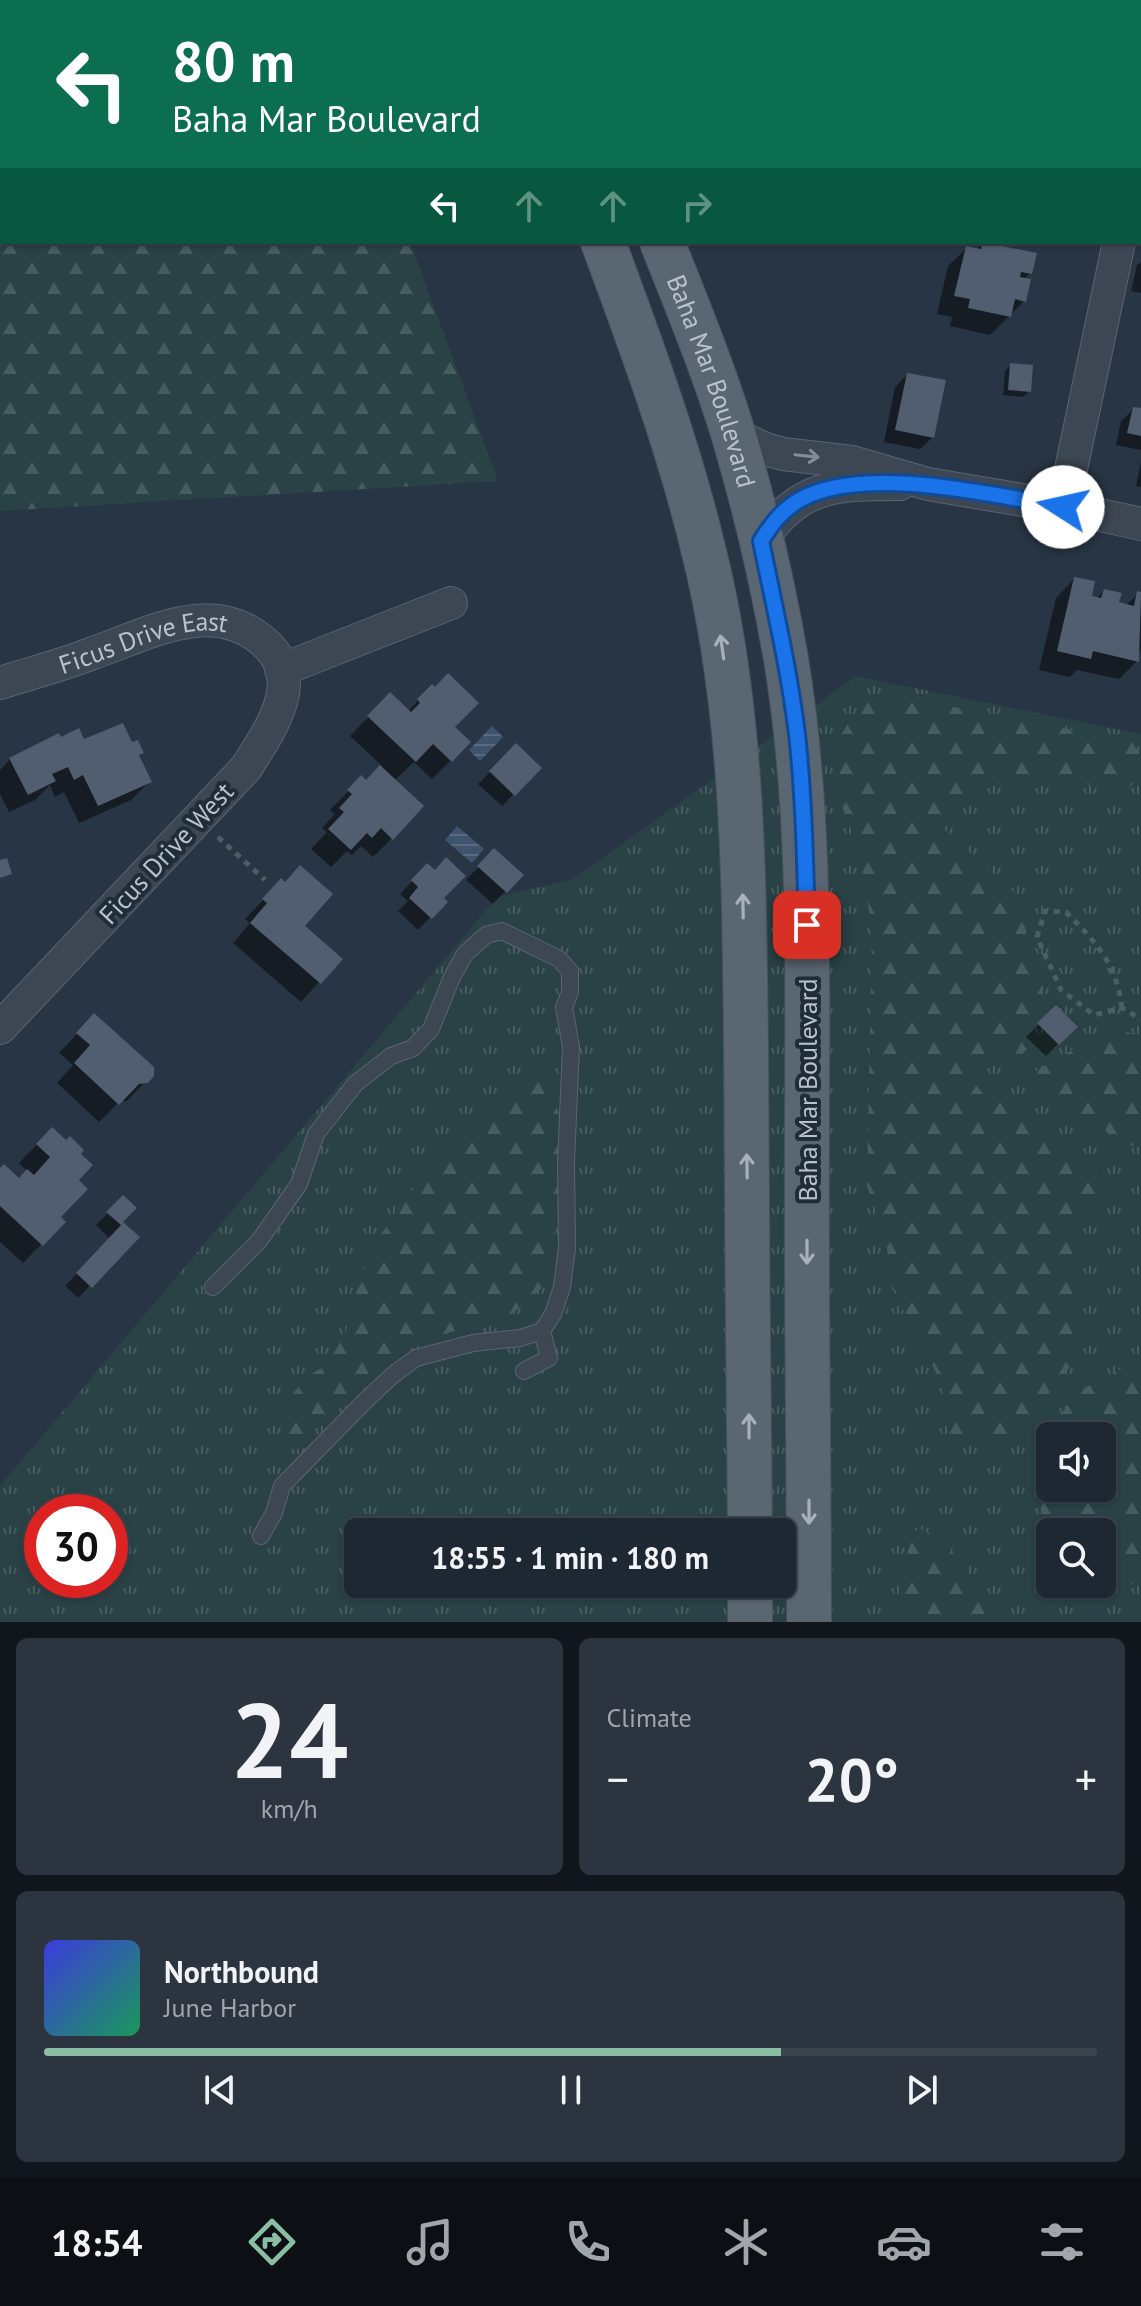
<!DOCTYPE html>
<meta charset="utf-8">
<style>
body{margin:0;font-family:"PT Sans",sans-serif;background:#2b343f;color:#f1f3f6;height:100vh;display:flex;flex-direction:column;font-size:30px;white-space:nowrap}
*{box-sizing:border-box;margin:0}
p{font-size:26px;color:#a1a6ac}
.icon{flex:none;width:44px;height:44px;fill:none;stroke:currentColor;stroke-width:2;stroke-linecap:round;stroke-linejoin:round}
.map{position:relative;height:1622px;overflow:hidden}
.side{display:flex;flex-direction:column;gap:16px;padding:16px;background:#10161c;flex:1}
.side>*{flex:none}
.hud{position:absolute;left:0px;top:0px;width:1142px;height:244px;box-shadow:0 2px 6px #0004,0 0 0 2px #3c444e;background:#0b6e4f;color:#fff;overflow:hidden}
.controls{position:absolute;left:1036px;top:1422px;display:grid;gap:16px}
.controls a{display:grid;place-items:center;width:80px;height:80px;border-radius:12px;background:#1e2833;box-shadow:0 2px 6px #0004,0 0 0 2px #3c444e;font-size:40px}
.speed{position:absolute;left:24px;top:1494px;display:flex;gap:16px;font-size:40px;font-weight:700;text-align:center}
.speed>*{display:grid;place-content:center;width:104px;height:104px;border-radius:50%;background:#1e2833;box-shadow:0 2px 6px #0004,0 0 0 2px #3c444e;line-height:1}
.speed .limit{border:12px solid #d22;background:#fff;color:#111}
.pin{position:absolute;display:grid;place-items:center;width:68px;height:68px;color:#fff;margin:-34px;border-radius:16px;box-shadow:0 4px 12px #0006}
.me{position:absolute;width:88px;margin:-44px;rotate:280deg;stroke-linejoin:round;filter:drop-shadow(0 0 6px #0008)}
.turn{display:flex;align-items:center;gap:28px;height:168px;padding:0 40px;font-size:36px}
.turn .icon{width:104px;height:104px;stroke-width:2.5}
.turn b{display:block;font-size:56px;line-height:68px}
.lanes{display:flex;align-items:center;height:76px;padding:0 40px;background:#0003;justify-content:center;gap:40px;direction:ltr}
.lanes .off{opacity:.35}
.big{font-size:60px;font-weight:600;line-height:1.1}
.side .card{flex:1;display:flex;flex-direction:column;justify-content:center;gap:12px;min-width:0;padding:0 28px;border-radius:12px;background:#2b343f}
.side .dial{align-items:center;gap:0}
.dial b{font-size:104px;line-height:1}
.song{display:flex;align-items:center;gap:24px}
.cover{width:96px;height:96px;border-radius:12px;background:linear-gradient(135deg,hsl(240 70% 55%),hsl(150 70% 35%))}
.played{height:8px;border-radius:4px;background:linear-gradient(90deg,#8abfa5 70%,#3c444e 70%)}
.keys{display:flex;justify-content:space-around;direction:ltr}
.heat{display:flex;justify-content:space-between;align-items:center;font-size:44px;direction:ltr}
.side .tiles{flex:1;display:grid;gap:16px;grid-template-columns:1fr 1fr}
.card:last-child{grid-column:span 2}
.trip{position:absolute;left:344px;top:1518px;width:452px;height:80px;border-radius:12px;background:#1e2833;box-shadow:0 2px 6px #0004,0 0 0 2px #3c444e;font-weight:600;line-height:80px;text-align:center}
.menu{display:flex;height:128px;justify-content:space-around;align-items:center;background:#0c1014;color:#a1a6ac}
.menu .icon{width:56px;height:56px}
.menu .active{color:#8abfa5}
.menu b{font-size:36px;color:#f1f3f6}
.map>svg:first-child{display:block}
.grass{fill:url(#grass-tufts);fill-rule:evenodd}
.forest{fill:url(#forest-firs);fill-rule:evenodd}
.water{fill:url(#water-rules)}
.shadow{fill:#0007}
.building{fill:#515e6f}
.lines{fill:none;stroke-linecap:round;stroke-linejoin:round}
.service-casing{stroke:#5b6571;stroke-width:18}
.minor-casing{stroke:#5b6571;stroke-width:34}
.primary-casing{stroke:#46505d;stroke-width:46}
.path{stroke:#495f61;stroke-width:5;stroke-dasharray:6 6;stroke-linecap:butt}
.service{stroke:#3d4753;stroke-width:16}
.minor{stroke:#3d4753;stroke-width:32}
.primary{stroke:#5b6673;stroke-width:44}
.oneway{stroke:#828b96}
.oneway2{stroke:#a7b0bb}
.route-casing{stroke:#114b97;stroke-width:20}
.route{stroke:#1a73e8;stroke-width:14}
.labels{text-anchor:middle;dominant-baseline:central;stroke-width:8;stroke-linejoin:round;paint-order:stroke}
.street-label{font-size:26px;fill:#bac2cd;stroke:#212c39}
</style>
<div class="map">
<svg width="1141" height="1622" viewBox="0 0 1141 1622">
<defs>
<pattern id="grass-tufts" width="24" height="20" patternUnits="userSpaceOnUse" patternTransform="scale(2)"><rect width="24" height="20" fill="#2a4245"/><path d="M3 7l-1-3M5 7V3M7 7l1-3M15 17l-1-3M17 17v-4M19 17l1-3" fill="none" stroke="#475c5f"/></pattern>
<pattern id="forest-firs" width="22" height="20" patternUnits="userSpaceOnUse" patternTransform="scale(2)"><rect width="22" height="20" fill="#2a4245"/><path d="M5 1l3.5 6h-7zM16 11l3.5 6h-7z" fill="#475c5f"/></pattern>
<pattern id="water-rules" width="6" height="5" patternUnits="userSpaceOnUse" patternTransform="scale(2)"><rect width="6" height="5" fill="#3f536c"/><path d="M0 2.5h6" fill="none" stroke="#596a80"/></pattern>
</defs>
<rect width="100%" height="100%" fill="#283544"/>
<path class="grass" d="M856 676 1141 734V1622H0V1486L497 897 573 879ZM1050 1436H1102V1488H1050ZM42 1512H110V1580H42ZM358 1532H782V1584H358ZM1050 1532H1102V1584H1050Z"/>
<path class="forest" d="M0 0H322L323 2H2V242H410L498 481 0 511Z
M893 695 1138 743 1133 784 1120 796 1070 778H1028L969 790 937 823 1023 900 1028 955 1047 1004 1032 1022 1030 1048 1005 1063 979 1056 969 1075 982 1093 1013 1105 1107 1176 1074 1231 1075 1360 1024 1426 1005 1437H960L949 1432 944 1388 892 1288 886 1240 867 1186 872 928 859 850 839 799 841 735 859 706Z
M1121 1031 1141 1036V1148L1115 1141 1102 1127 1039 1092 1036 1071 1072 1050 1084 1036Z
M542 1076 556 1097 558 1124V1222L551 1244 549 1277 542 1288 507 1318 435 1336 406 1350 358 1394 337 1406 313 1429 301 1449H289L281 1405 314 1372 324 1367 342 1340 355 1308 356 1287 380 1236 426 1171 482 1127 500 1095 513 1082Z
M1141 1359V1584L1106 1583 1102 1581V1532H1050V1539C1036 1518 1047 1480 1037 1452L1075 1393ZM1102 1436V1488H1050V1436Z
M918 1528C956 1541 967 1578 992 1605 998 1612 1006 1617 1012 1622H897L908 1550Z"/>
<path class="water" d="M492 726 503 737 480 761 469 750Z
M457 826 484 849 472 863 445 840Z"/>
<path class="shadow" d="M983 243 1030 273 1024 279V301L990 335 950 326 952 317 937 314 948 266 967 248 976 250Z
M1141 262V293L1131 291 1137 265Z
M1011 365 1029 391 1023 397 1003 395 1005 371Z
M907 375 933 437 920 449 884 442 895 387Z
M1134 409 1141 410V450L1116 445 1121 421Z
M1141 462V487L1136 486Z
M1074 579 1089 597 1096 599 1104 591 1117 604 1125 606 1138 594H1141V649L1137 661 1119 679 1077 670 1070 677 1039 670 1056 598Z
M432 686 453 727 469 742 432 779 414 762 394 781 392 838 373 857 361 846 352 855 347 851 331 867 311 849 327 832 322 828 335 814 330 810 361 778 366 782 382 766 350 736 390 695 408 711Z
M60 739 132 745 142 752 137 757 150 781 131 800 79 823 64 792 55 797 50 785 35 800 9 812 0 794V770L10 759Z
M516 746 539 768 502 806 478 784Z
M494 851 521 875 493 904 466 880Z
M427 866 445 902 418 930 398 911 408 901 400 894Z
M281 881 302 926 340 959 301 1002 233 943 250 923 245 919Z
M1056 1007 1075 1027 1046 1056 1026 1037Z
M94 1016 146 1081 127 1101H120L99 1122 57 1083 73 1065 59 1053Z
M52 1129 76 1180 58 1217 63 1222 23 1263 0 1242V1171L19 1180 28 1172 19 1163Z
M123 1198 121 1222 137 1237 78 1298 65 1286 110 1239 96 1225Z"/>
<path class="building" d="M982 242 1037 253 1032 274 1021 272 1020 277 1031 279 1026 302 1015 299 1011 317 968 308 970 299 954 296 966 246 981 249Z
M1010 363 1033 365 1031 392 1008 390Z
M907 373 946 380 934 438 895 430Z
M1133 407 1141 408V436L1127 433Z
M1074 577 1095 581 1092 596 1101 598 1104 589 1122 593 1119 602 1134 606 1137 591 1141 592 1139 662 1093 651 1091 659 1057 651Z
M448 673 479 703 455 727 471 742 452 762 433 744 416 762 367 716 390 692 411 712 420 703 417 699 432 684 435 687Z
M123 723 132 742 138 740 144 753 139 755 152 782 98 806 83 775 74 780 68 767 52 774 56 781 28 795 9 758 59 733 61 737 79 728 84 739Z
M516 743 542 768 515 796 489 771Z
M380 765 424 806 393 840 381 828 372 838 367 833 351 850 328 829 344 812 339 808 352 794 347 790 361 775 366 780Z
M494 848 524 875 507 893 477 866Z
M446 857 466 876 444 898 448 902 432 919 409 898 418 887 411 880 427 863 435 870Z
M7 858 12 874 0 878V860Z
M300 865 333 894 305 926 343 959 321 984 250 923 267 903 262 899 281 878 285 882Z
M1056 1005 1078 1027 1059 1045 1037 1023Z
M94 1013 154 1067V1076L148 1083 139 1084 119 1105 74 1063 90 1045 76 1033Z
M52 1127 66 1140 70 1136 84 1150 81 1154 93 1165 79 1180 88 1189 61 1217 66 1222 43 1246 0 1206V1168L4 1164 19 1178 27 1169 34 1175 50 1157 36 1144Z
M123 1195 137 1208 123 1222 140 1237 92 1288 76 1273 121 1225 106 1212Z"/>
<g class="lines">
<g class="service-casing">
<path id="service" d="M213 1287 259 1241 299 1184 316 1134 355 1084 391 1056 413 1048 431 1029 452 977 465 954 486 935 502 931 559 959 570 971V992L564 1007 571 1047 566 1162 567 1248 562 1287 553 1314 542 1331 520 1338 473 1343 416 1358 394 1374 364 1402 282 1486 274 1513 261 1536
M524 1371 549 1358 542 1331"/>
</g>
<g class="minor-casing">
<g id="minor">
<path d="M1140 141 1141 136"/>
<path d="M1140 172H1141"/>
<path d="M733 434 765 449 783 454 852 462 928 484 1063 507 1141 524"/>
<path d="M1063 507 1119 242"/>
<path d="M761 541C799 484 837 484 900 484"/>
<path d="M281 670 451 603"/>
<path id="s1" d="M0 683C31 673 63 665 93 653 151 633 217 594 269 647 305 684 267 734 246 768L0 1028"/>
</g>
</g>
<g class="primary-casing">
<g id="primary">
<path d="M512 0 513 2"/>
<path d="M567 0 568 2"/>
<path d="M603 242C640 342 678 444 703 548 744 710 744 879 746 1045 747 1207 748 1370 750 1532"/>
<path id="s2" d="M662 242C687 305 713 368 733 433 755 507 773 584 786 659 812 817 807 977 807 1137 806 1298 809 1460 809 1622"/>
<path d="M750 1584V1622"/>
</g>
</g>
<path class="path" d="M218 837 265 880
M1122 1008C1116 962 1097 944 1066 912L1045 911 1037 937 1061 990 1094 1015 1122 1008 1141 1019"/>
<use href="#service" class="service"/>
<use href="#minor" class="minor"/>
<use href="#primary" class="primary"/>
</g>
<defs><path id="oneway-shaft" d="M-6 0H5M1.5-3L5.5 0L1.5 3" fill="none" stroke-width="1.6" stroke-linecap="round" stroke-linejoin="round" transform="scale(2)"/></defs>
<use class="oneway" href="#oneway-shaft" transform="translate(807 456) rotate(6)"/>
<g class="oneway2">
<use href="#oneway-shaft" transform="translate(722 647) rotate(-98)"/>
<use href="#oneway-shaft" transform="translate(743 906) rotate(-91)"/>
<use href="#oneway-shaft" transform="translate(747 1166) rotate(-91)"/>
<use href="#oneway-shaft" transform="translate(807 1252) rotate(90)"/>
<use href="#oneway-shaft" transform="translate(749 1426) rotate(-90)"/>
<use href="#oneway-shaft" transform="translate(809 1512) rotate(90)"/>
</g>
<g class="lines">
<g class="route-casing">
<path id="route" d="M807 925C805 861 804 798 797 734 789 669 774 605 761 541 772 523 784 508 803 498 868 465 993 495 1063 507"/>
</g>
<use href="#route" class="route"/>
</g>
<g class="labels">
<g class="street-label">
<text stroke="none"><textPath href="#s2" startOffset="148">Baha Mar Boulevard</textPath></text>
<text stroke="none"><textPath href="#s1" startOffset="150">Ficus Drive East</textPath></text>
<text transform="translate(166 853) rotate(-47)">Ficus Drive West</text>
<text transform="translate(807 1090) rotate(-90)">Baha Mar Boulevard</text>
</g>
</g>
</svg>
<div class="controls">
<a><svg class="icon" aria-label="sound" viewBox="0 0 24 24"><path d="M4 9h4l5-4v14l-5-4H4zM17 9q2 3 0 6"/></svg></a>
<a><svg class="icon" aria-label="search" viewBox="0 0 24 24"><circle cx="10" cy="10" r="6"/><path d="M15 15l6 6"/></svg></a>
</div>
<div class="speed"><div class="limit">30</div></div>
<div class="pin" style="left:807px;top:925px;background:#d93025"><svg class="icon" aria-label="arrive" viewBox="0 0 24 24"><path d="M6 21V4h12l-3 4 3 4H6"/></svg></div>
<svg class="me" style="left:1063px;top:507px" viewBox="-20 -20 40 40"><circle r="19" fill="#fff"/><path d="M0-13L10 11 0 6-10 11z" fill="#1a73e8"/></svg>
<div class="trip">18:55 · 1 min · 180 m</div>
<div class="hud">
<div class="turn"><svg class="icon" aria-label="left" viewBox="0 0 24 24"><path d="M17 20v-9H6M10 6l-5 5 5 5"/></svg><div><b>80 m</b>Baha Mar Boulevard</div></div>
<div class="lanes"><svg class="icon" aria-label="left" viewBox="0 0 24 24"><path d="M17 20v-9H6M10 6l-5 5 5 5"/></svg><svg class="icon off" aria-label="ahead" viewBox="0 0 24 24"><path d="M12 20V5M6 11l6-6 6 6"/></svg><svg class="icon off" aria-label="ahead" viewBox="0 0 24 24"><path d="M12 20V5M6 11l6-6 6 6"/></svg><svg class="icon off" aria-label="right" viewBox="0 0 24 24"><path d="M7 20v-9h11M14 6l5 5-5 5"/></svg></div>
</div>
</div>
<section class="side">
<div class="tiles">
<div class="card dial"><b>24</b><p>km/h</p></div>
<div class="card"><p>Climate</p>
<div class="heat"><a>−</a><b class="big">20°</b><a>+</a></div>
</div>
<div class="card">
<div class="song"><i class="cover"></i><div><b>Northbound</b><p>June Harbor</p></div></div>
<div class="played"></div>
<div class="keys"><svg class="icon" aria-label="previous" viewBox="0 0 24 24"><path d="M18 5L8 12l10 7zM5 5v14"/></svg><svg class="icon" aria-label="pause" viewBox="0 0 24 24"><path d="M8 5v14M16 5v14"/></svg><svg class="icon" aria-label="next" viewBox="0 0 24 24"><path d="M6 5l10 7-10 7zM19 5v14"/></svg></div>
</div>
</div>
</section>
<nav class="menu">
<b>18:54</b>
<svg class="icon active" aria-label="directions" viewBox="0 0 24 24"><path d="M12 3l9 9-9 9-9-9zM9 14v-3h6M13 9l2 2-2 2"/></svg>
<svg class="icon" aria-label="music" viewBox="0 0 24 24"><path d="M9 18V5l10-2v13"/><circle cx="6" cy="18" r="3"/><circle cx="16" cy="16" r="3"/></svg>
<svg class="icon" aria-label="phone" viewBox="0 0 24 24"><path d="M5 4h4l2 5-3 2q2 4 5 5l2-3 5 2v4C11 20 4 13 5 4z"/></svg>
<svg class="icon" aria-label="climate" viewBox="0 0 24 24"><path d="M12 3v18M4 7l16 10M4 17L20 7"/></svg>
<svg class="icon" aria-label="car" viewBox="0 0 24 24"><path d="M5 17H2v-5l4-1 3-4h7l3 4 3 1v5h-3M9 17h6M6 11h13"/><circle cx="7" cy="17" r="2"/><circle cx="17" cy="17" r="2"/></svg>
<svg class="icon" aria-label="filters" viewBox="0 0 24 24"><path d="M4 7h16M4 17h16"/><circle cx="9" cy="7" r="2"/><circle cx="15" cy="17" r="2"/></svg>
</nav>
